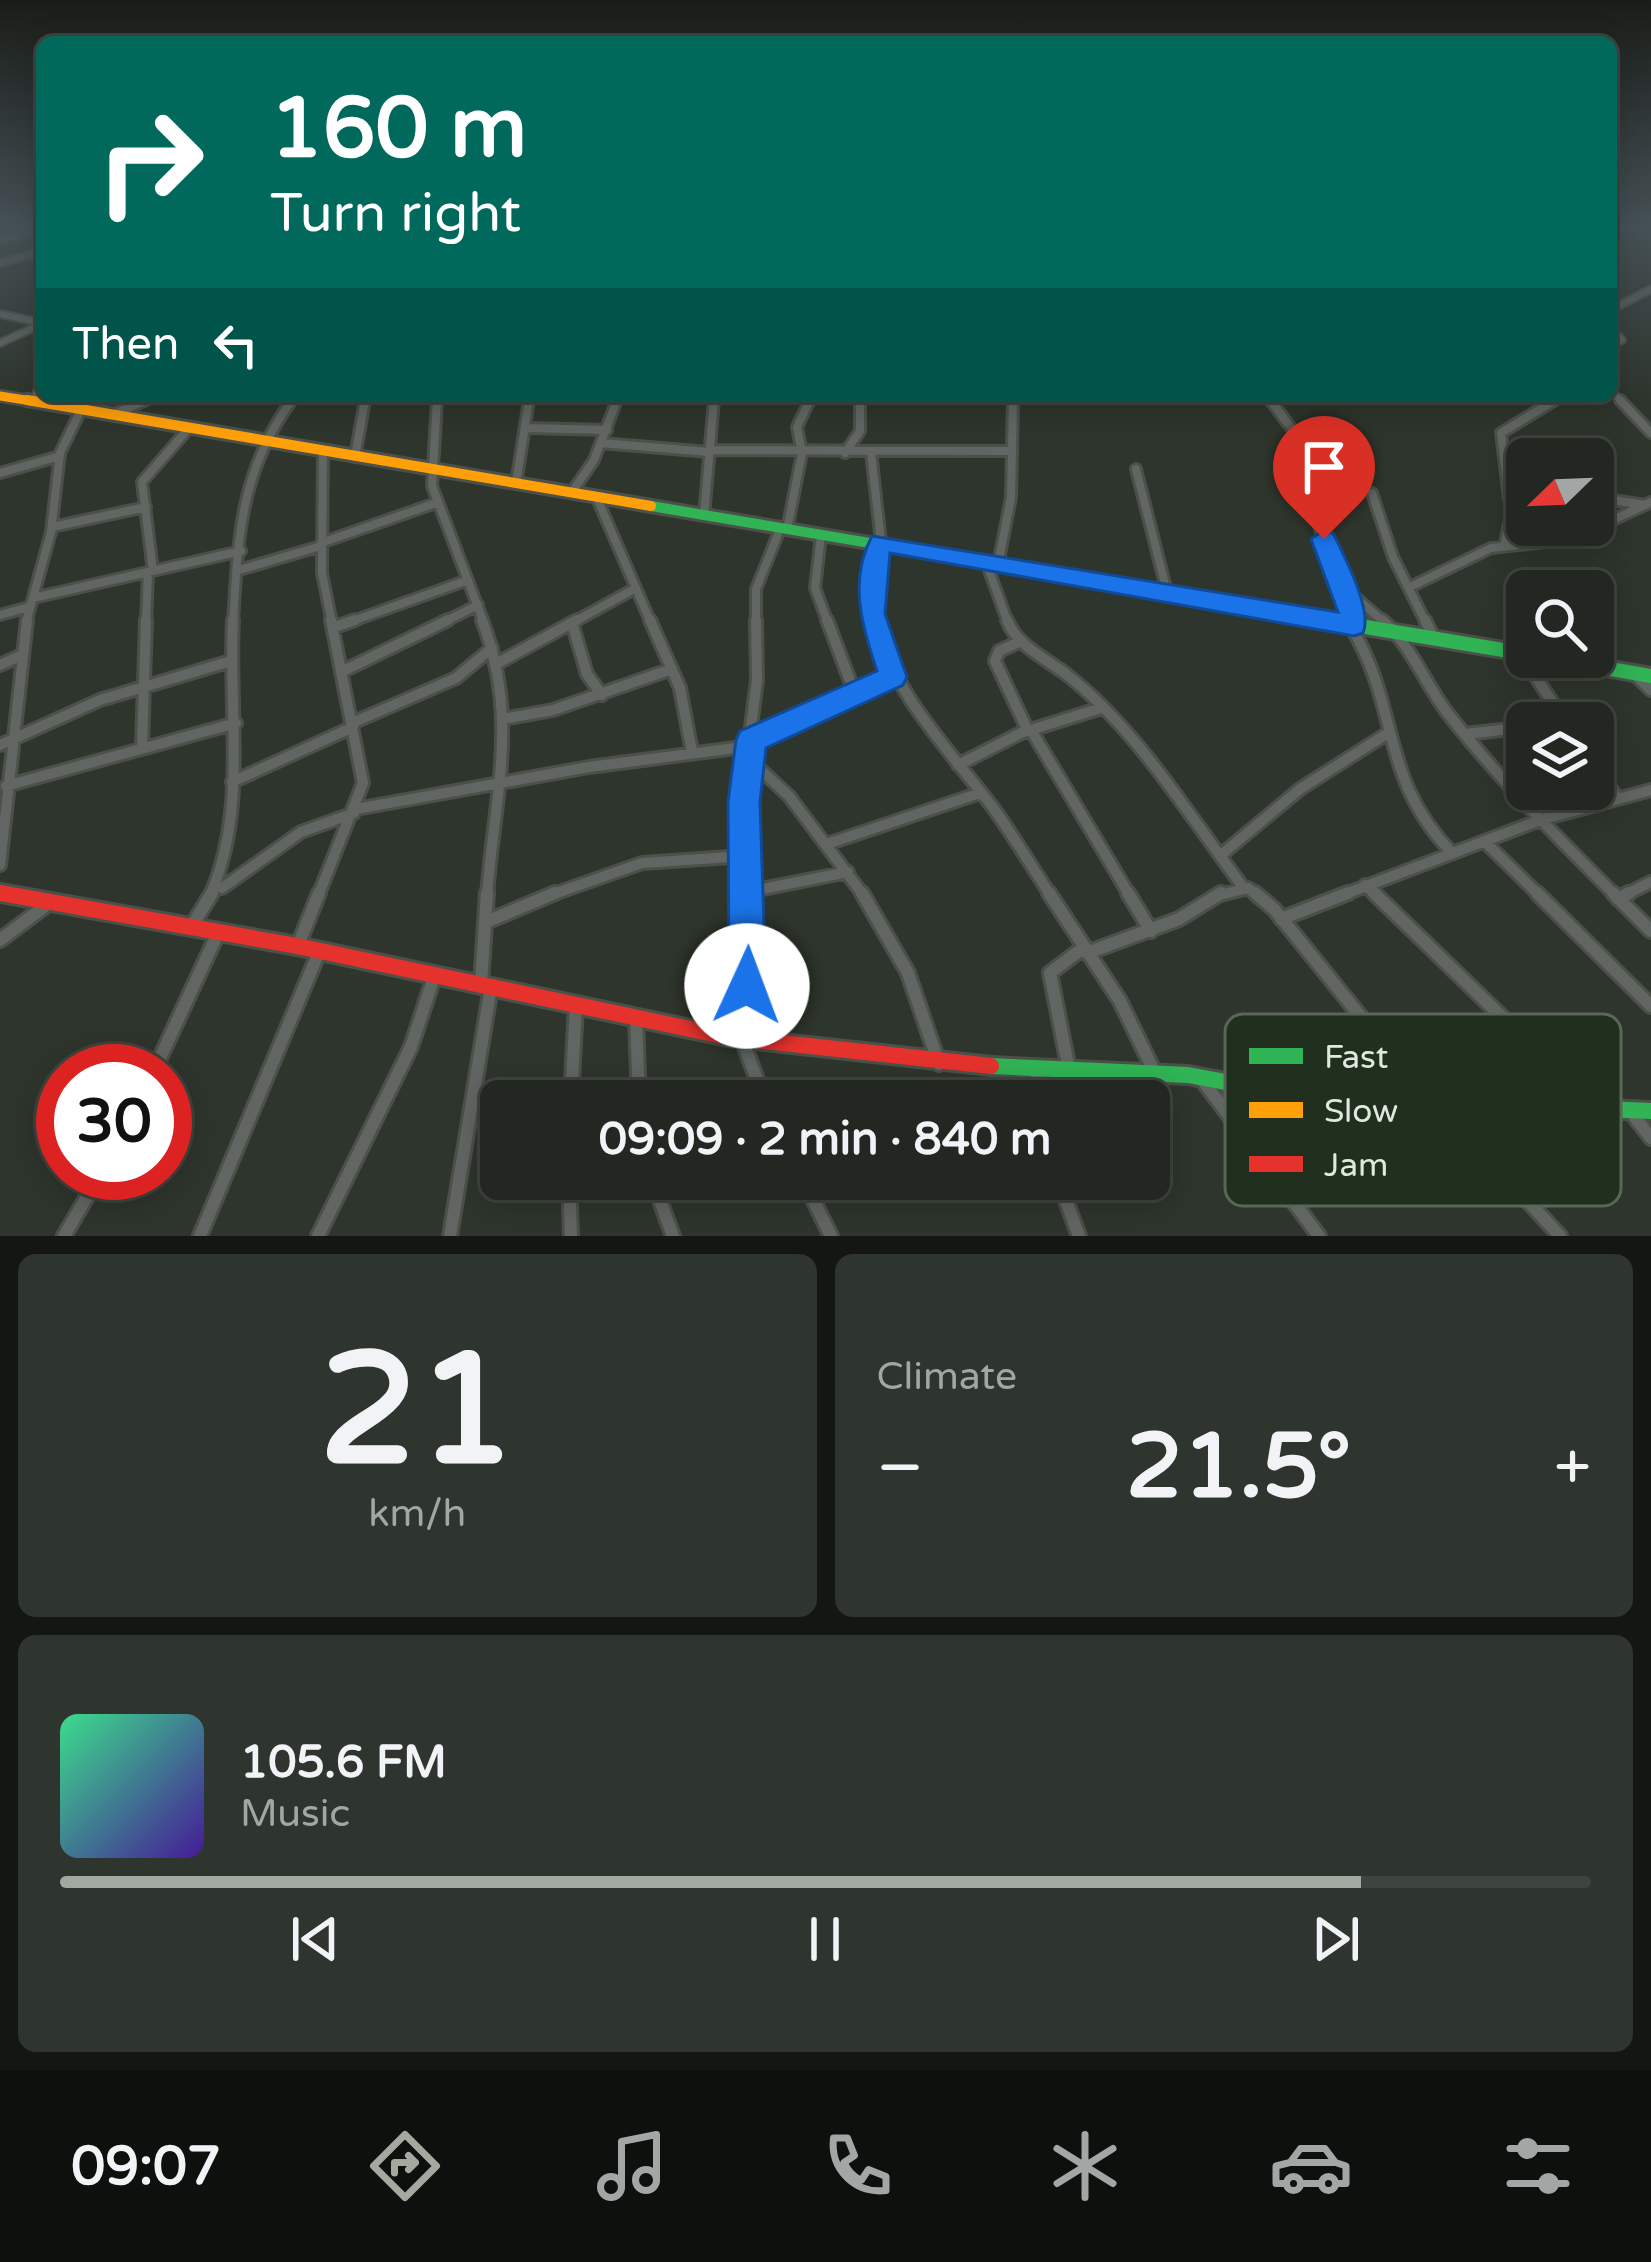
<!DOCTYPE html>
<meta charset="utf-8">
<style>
body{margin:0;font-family:"Varela Round",sans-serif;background:#2e342e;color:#f1f3f6;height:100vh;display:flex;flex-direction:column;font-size:45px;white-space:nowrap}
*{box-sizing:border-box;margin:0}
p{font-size:39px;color:#a2a6a5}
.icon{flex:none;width:66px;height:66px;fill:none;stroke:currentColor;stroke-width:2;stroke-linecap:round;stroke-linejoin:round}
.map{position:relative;height:1236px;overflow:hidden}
.sheet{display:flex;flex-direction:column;gap:18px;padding:18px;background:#131612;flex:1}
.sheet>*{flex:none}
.top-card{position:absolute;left:36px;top:36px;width:1581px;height:366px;border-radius:18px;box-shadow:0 6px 30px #0003,0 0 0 3px #3f443f;background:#00695c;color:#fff;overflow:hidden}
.needle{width:78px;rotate:247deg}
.fabs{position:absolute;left:1506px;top:438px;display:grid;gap:24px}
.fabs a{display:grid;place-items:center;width:108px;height:108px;border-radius:18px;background:#222821;box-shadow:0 6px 30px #0003,0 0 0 3px #3f443f;font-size:60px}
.speed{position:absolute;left:36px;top:1044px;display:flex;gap:24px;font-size:60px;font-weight:700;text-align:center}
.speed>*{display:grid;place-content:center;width:156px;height:156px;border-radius:50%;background:#222821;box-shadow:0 6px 30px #0003,0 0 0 3px #3f443f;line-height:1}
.speed .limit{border:18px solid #d22;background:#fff;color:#111}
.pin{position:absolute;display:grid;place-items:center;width:102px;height:102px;color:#fff;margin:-123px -51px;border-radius:50% 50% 50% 0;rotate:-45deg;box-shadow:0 0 12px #0007}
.pin .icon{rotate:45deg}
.me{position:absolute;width:132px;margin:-66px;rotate:2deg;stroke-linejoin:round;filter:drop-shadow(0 0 9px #0008)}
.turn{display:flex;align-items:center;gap:42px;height:252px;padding:0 36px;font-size:54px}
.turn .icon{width:156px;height:156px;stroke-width:2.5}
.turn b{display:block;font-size:84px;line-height:102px}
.then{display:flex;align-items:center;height:114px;padding:0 36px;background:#0003;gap:24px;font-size:45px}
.big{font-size:90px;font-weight:700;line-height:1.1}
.sheet .card{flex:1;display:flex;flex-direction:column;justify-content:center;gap:18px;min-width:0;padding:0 42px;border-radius:18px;background:#2e342e}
.sheet .dial{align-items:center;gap:0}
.dial b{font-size:156px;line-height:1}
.song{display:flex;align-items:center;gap:36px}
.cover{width:144px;height:144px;border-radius:18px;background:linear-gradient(135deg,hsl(150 70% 55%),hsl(260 70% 35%))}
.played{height:12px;border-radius:6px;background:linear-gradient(90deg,#a2aaa0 85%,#3f443f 85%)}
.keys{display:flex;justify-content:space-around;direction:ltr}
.heat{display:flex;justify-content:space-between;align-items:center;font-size:66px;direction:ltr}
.sheet .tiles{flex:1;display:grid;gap:18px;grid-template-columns:1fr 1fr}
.card:last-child{grid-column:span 2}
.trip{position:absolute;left:480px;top:1080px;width:690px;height:120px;border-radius:18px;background:#222821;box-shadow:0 6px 30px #0003,0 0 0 3px #3f443f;font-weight:700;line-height:120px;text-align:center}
.menu{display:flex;height:192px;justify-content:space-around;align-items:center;background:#0e100d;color:#a2a6a5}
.menu .icon{width:84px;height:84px}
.menu .current{color:#a2aaa0}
.menu b{font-size:54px;color:#f1f3f6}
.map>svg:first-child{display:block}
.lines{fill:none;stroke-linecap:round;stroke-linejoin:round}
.street-far3-casing{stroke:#4b5149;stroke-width:10}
.street-far2-casing{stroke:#4b5149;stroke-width:14}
.street-far1-casing{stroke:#4b5149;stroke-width:16}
.street-casing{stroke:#4b5149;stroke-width:18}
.fast-far2-casing{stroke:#4b5149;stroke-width:16}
.fast-far1-casing{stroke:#4b5149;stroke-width:20}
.fast-casing{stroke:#4b5149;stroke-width:22}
.slow-far1-casing{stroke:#4b5149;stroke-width:14}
.slow-casing{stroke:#4b5149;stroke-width:16}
.jam-far1-casing{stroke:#4b5149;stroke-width:20}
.jam-casing{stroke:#4b5149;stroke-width:22}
.street-far3{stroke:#616662;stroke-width:6}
.street-far2{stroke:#616662;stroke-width:8}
.street-far1{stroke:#616662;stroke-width:10}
.street{stroke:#616662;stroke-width:12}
.fast-far2{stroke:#30b455;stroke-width:10}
.fast-far1{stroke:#30b455;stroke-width:14}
.fast{stroke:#30b455;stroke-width:16}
.slow-far1{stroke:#ff9f0a;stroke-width:9}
.slow{stroke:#ff9f0a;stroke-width:10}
.jam-far1{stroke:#e5322d;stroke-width:14}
.jam{stroke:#e5322d;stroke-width:16}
.route{fill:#1a73e8;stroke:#114b97;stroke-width:3}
.key{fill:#212f1e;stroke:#5a6758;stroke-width:3}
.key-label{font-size:33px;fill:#e0e9de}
</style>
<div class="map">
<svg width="1651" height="1236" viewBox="0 0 1651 1236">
<rect width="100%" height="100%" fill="#2e352c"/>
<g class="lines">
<g class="street-far3-casing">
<path id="street-far3" d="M0 240 42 230
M0 263 42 251
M1611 310 1651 289
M0 314 42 323
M1611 328 1622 340 1611 344
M0 343 42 324
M1611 391 1623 403
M860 396V403
M1267 396 1273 403
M33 402 42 378
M139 403 157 396
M290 403 295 396
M365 403 366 396
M437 403V396
M529 403 530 396
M616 403 619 396
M713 403 714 396
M808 403 812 396
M1013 403V396
M1550 403 1563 396"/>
</g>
<g class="street-far2-casing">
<path id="street-far2" d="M437 400 432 486 484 623
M1270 400 1307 449 1306 470 1320 529 1340 584 1385 623
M1620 400 1651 433
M112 415 146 400
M527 428 607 430
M601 443 709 452
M323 450 322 573 332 623
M710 450 1012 451
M871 452 881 542 873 561 874 623
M845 453 860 431V400
M355 457 365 400
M1136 469 1167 592
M0 473 60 456
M1508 482 1527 485
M516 484 529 400
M572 492 594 460 617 400
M1372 493 1393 557 1426 623
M596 496 651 623
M1593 497 1645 505
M704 516 714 400
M52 527 146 507
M787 530 802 453 797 427 810 400
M821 535 815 588 828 623
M321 543 436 503
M1505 543 1510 520 1518 512 1509 499 1501 433 1555 400
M986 562 1008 623
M998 564 1011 498 1013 400
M239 570 321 546
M153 571 142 482 189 428
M1410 587 1491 548 1573 539 1651 502
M33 598 241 551
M0 615 29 607
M26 623 51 532 60 453 81 410
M146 623 148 573
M233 623C238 538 240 471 292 400
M347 623 468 580
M442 623 478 605
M572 623 636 588
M756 623V589L780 529"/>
</g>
<g class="street-far1-casing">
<path id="street-far1" d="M482 620C520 719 494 797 487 896
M650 620 680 688 692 752
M827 620 855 694
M873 620C895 696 947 747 994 809 1014 837 1032 867 1051 896
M1007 620C1017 646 1045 658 1066 674 1138 730 1189 816 1243 887
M1382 620C1410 644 1424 681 1446 711 1497 777 1557 837 1616 896
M1425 620 1434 638
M572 623 587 674 602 695
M1350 625C1401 709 1378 776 1452 853
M335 627 355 620
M1019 642 999 651 995 661 1028 731
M1520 653 1566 723
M496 664 577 620
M0 665 22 655
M341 672 448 620
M1633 673 1651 690
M503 719 553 710 672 669
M352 723 456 678 492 648
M1031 730 1130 896
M1466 734 1527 727
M751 740 893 677
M0 745 100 700 231 661
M142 747 146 620
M748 758 789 796 864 896
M1593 763 1618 799
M958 765 1021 733 1101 708
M232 782 353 727
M6 786 236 723
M356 809 589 767 751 746
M1484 841 1540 896
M827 844 980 793
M1221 855 1300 789 1388 733
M0 865 27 620
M1365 885 1377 896
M222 888 301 832 354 813
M747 892 848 872
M210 896C248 809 228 712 233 620
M318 896 363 783 331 620
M548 896 642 863 745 856
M749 896 745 774 757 680 756 620
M1216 896 1248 888 1258 896
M1340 896 1540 820 1651 790
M1623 896 1651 882"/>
</g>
<g class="street-casing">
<path id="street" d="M749 893 743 1042 765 1101
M862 893 908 973 939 1064
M1049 893 1120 1001 1155 1073
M1128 893 1151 931
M1255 893 1274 909 1427 1099
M1374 893 1595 1107
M1537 893 1651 1006
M1613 893 1651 931
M1618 899 1629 893
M1281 919 1348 893
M486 922 555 893
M193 924 212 893
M0 940 44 907
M297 948 319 893
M1087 953 1179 919 1221 893
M481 984 487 893
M636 1019 639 1101
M1036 1069 1039 1101
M1069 1070 1050 973 1083 948
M154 1071 219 931
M1200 1077 1319 1236
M571 1101 576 1005
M1456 1105 1478 1147 1560 1236
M1630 1111 1651 1138
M569 1179 571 1236
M652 1179 673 1236
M803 1179 831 1236
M1058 1179 1079 1236
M64 1236 101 1173
M200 1236 319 952
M318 1236 411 1047 435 974
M450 1236 491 987"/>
</g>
<g class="fast-far2-casing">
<path id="fast-far2" d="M651 506 1342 623"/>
</g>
<g class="fast-far1-casing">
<path id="fast-far1" d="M1324 620 1527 654
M1543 657 1651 676"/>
</g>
<g class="fast-casing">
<path id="fast" d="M991 1066 1188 1075 1301 1096 1651 1111"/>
</g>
<g class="slow-far1-casing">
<path id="slow-far1" d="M0 396 44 403"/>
</g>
<g class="slow-casing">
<path id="slow" d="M27 400 651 506"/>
</g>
<g class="jam-far1-casing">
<path id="jam-far1" d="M0 893 14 896"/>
</g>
<g class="jam-casing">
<path id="jam" d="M1 893 297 946 728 1037 991 1066"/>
</g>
<use href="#street-far3" class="street-far3"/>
<use href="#street-far2" class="street-far2"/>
<use href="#street-far1" class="street-far1"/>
<use href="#street" class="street"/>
<use href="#fast-far2" class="fast-far2"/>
<use href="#fast-far1" class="fast-far1"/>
<use href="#fast" class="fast"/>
<use href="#slow-far1" class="slow-far1"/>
<use href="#slow" class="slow"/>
<use href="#jam-far1" class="jam-far1"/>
<use href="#jam" class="jam"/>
</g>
<linearGradient id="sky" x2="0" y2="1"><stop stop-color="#191d18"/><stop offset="0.57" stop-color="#465156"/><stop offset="1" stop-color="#465156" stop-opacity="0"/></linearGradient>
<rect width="1651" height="399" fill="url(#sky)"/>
<path class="route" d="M1324 530 1333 533C1344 556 1373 610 1363 633L1354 636 890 553 885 614 907 677 903 685 766 748 760 802 766 986 760 999 747 1005 734 999 729 986 728 802 736 740 740 731 877 671C862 625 848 581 872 536L1338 612 1311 539Z"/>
<rect x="1225" y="1014" width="396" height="192" rx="18" class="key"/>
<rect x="1249" y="1048" width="54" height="16" fill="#30b455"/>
<rect x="1249" y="1102" width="54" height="16" fill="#ff9f0a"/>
<rect x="1249" y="1156" width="54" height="16" fill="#e5322d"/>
<g class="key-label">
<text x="1324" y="1068">Fast</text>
<text x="1324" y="1122">Slow</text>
<text x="1324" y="1176">Jam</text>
</g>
</svg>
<div class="fabs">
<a><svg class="needle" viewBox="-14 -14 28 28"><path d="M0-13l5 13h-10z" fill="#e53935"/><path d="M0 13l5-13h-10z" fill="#a2a6a5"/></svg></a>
<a><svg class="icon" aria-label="search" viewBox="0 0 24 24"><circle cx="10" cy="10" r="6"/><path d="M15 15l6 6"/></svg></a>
<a><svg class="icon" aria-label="layers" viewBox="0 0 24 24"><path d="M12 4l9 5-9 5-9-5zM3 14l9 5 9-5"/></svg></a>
</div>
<div class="speed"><div class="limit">30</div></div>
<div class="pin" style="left:1324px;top:539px;background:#d93025"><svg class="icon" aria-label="arrive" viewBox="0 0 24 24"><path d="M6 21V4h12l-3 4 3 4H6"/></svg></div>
<svg class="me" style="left:747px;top:986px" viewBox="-20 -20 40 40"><circle r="19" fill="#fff"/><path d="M0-13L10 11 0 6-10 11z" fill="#1a73e8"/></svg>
<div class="trip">09:09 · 2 min · 840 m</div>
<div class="top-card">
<div class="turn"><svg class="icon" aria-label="right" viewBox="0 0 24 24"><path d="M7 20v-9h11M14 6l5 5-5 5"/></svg><div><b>160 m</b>Turn right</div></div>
<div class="then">Then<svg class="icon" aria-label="left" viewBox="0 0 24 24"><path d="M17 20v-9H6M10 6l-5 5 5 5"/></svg></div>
</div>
</div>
<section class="sheet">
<div class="tiles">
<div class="card dial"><b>21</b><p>km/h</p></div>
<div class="card"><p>Climate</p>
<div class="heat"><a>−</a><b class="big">21.5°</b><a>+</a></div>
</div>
<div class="card">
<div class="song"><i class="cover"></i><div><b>105.6 FM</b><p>Music</p></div></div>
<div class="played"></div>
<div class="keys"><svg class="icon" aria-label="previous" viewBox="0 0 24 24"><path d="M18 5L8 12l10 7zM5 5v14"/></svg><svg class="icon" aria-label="pause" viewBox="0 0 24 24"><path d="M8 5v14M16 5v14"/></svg><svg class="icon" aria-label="next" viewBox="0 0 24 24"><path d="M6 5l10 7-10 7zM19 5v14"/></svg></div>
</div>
</div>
</section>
<nav class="menu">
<b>09:07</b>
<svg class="icon current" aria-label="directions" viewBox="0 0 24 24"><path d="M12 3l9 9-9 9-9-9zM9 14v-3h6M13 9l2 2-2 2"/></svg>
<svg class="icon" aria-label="music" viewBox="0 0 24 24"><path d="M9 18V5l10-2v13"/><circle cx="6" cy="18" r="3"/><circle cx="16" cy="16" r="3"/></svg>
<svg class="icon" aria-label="phone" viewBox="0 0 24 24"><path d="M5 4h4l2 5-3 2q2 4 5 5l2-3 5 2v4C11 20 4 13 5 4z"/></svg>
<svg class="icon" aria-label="climate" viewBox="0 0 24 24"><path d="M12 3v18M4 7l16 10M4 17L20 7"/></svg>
<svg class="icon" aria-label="car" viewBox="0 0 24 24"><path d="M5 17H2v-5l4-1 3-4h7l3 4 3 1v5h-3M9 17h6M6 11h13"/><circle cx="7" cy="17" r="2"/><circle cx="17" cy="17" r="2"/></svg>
<svg class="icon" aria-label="filters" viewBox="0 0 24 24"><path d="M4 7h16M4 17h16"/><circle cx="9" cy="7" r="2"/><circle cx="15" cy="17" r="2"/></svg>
</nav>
